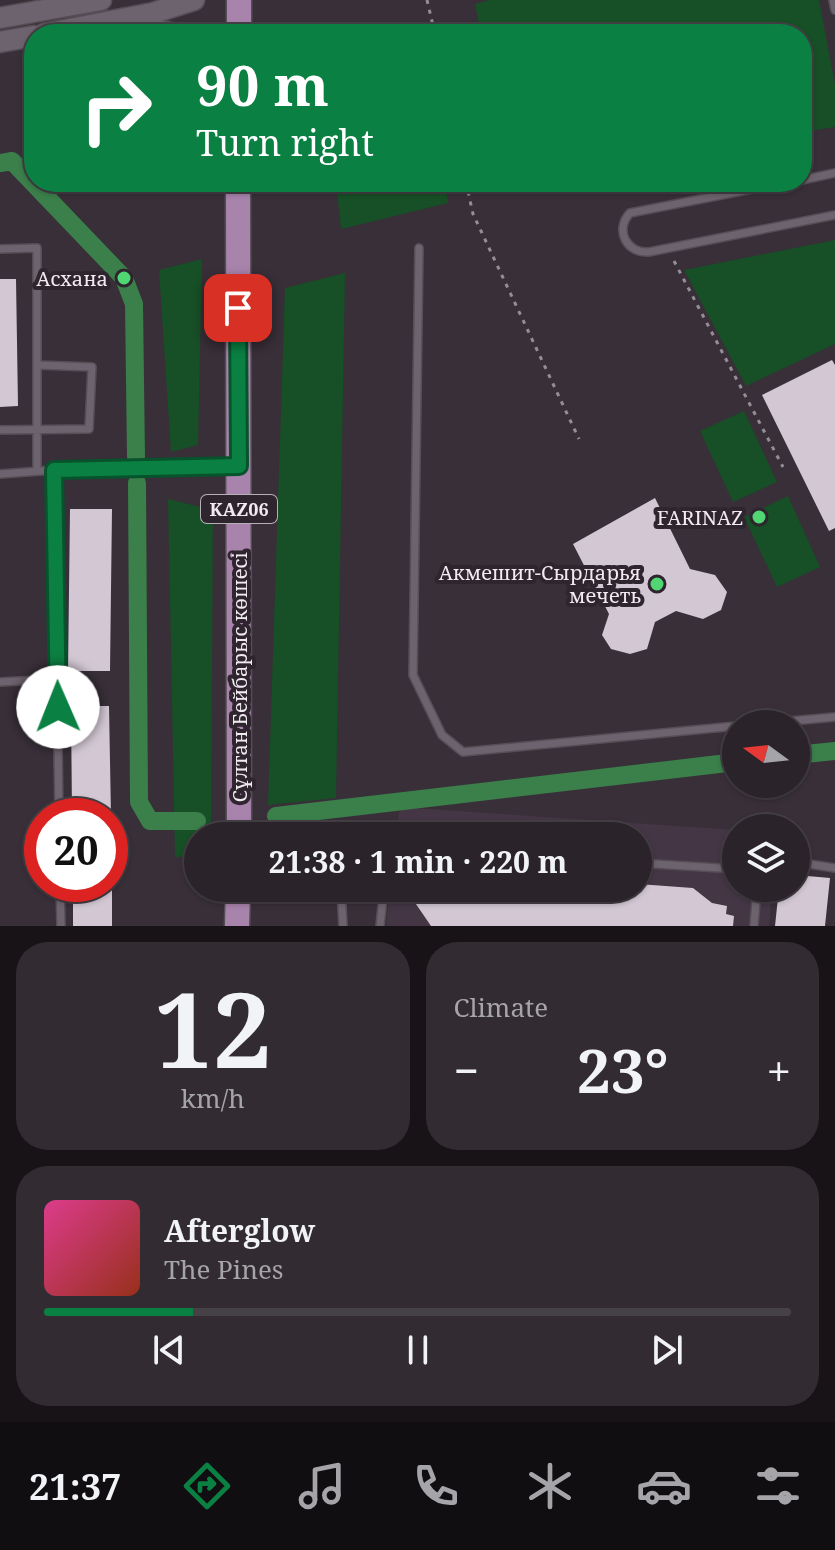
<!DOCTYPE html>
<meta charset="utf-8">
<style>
body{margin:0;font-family:"Noto Serif",serif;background:#322b32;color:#f1f3f6;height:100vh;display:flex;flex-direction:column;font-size:30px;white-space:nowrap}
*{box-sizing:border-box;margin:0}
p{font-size:26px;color:#a5a4a8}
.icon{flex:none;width:44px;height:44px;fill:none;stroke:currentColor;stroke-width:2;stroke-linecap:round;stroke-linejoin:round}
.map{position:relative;height:926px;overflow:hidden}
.sheet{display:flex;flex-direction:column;gap:16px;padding:16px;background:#171317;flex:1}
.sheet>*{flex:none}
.hud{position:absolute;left:24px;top:24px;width:788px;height:168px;border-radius:32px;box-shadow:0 2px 6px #0004,0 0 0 2px #464047;background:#0b8043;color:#fff;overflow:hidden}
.needle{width:52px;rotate:285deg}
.tools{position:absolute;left:722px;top:710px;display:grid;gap:16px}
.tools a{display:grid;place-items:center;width:88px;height:88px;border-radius:50%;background:#2a232a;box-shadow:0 2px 6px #0004,0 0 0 2px #464047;font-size:40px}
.speed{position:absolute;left:24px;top:798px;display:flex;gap:16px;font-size:40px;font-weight:700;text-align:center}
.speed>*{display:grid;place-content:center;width:104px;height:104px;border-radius:50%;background:#2a232a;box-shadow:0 2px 6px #0004,0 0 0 2px #464047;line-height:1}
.speed .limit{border:12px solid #d22;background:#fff;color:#111}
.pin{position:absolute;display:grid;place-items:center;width:68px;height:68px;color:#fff;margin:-34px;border-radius:16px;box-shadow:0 4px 12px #0006}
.me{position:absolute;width:88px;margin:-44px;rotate:359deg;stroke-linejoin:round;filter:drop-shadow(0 0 6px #0008)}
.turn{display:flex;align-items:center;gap:28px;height:168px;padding:0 40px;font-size:36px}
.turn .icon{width:104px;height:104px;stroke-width:2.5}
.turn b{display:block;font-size:56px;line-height:68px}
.big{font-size:60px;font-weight:700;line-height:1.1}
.sheet .card{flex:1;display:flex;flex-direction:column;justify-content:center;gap:12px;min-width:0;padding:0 28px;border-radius:32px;background:#322b32}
.sheet .dial{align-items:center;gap:0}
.dial b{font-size:104px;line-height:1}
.song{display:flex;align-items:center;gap:24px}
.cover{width:96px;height:96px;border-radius:12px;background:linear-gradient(135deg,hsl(330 70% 55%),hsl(10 70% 35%))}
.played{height:8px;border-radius:4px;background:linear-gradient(90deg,#0b8043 20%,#464047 20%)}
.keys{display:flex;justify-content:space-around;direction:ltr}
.heat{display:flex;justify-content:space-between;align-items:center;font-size:44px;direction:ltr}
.sheet .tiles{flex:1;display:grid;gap:16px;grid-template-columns:1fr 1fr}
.card:last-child{grid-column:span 2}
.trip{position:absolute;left:184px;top:822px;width:468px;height:80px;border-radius:40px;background:#2a232a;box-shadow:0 2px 6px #0004,0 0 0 2px #464047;font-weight:700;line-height:80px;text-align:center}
.menu{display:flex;height:128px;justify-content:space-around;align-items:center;background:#110e11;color:#a5a4a8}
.menu .icon{width:56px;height:56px}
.menu .on{color:#0b8043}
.menu b{font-size:36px;color:#f1f3f6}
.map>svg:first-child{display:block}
.built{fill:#443645}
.green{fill:#174f26}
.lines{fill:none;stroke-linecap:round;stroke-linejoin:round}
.canal{stroke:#3b7f4a;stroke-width:18}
.building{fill:#d2c7d3}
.lane-casing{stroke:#564e56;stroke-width:10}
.secondary-casing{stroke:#564e56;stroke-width:23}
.primary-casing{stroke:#564e56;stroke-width:27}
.path{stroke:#958e95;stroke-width:3;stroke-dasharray:4 6;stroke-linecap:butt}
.lane{stroke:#6d636e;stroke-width:7}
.secondary{stroke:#6d636e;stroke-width:20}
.primary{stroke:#a883ac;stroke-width:24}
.route-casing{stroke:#07532c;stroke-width:20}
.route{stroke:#0b8043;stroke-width:14}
.poi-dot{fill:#51d674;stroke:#2e252e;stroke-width:3}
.labels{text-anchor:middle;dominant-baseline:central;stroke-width:8;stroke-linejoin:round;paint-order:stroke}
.shield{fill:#2e252e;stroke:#b6b0b6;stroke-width:2}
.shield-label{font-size:18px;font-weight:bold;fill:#f1ebf1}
.poi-label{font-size:20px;fill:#f1ebf1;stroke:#2e252e;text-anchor:end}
.street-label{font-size:20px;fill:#f1ebf1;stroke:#2e252e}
</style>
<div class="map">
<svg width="835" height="926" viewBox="0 0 835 926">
<rect width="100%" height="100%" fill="#382f38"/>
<path class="built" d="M400 807 736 830V888H772L769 926H386L390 888H638V836H396Z"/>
<path class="green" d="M489 0H819L835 85V127L802 132V34H481L475 4Z
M336 182H445L448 203 341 229Z
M835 240V344L746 386 684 270Z
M202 259 198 445 171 452 159 270Z
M345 273 336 798 268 805 285 288Z
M744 411 777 482 733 502 700 431Z
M788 496 820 567 777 587 744 517Z
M168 499 213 510 211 836H198V856L175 857Z"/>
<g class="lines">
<path class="canal" d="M0 163 12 161 124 278 134 304 136 457
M137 483 139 802 150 821H197
M796 755 835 751
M276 816 736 762"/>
</g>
<path class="building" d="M0 279H16L18 406 0 407Z
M832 360 835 365V528L829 531 762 395Z
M655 498 690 569 715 575 727 592 721 610 703 619 676 611 655 622 647 649 630 654 611 649 602 635 609 614 573 544Z
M70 509H112L110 671H68Z
M71 706H109L111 816H72Z
M796 875 830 878 825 926H775L779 888H796Z
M73 884H112V926H73Z
M638 884 693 888 712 903 727 906 726 914 734 916 733 926H431L405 888H559L560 901 612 903V888H638Z"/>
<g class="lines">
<g class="lane-casing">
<path id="lane" d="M833 0 835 10
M802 180 835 173
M788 182 630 213C614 230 627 254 649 252L835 215
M419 248 413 675 442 735 463 752 736 726
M0 249 37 248V471
M0 430 89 429 92 367 37 365
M54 470 59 816
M0 474 54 470 234 466
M0 682 57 679
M758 724 835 717
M428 836 437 832 447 836
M796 862 835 868
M638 863 736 869
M60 884 61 926
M341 888 343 926
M380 926 384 888
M754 926 757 888"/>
</g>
<g class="secondary-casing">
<path id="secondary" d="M0 18 101 0
M122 22 175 34
M44 34 153 13 194 0
M0 42 34 36"/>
</g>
<g class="primary-casing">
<path id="primary" d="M239 34V0
M238 182 239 836
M237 926 238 888"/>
</g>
<path class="path" d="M427 0 435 34
M466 182 473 214 579 439
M674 261 783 467"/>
<use href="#lane" class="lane"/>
<use href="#secondary" class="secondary"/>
<use href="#primary" class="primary"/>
</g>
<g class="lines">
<g class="route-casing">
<path id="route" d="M58 707 54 470 239 466 238 308"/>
</g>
<use href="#route" class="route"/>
</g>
<g class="poi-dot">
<circle cx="124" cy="278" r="8"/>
<circle cx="759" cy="517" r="8"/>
<circle cx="657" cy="584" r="8"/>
</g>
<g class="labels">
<rect class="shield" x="201" y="495" width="76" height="28" rx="6"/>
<g class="shield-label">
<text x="239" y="509">KAZ06</text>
</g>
<g class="poi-label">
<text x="108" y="278">Асхана</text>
<text x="743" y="517">FARINAZ</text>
<text x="641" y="572">Акмешит-Сырдарья<tspan x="641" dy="23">мечеть</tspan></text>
</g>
<g class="street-label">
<text transform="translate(239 677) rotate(-90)">Сұлтан Бейбарыс көшесі</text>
</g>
</g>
</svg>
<div class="tools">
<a><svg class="needle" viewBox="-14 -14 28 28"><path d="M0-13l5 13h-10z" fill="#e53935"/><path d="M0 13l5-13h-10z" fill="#a5a4a8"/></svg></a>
<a><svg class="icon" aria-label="layers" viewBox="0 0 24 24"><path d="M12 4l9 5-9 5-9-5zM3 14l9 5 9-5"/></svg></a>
</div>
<div class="speed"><div class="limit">20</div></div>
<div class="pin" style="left:238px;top:308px;background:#d93025"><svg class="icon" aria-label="arrive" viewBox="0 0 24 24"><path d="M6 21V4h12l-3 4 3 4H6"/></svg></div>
<svg class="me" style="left:58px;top:707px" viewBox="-20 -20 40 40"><circle r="19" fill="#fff"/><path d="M0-13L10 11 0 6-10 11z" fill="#0b8043"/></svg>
<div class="trip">21:38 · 1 min · 220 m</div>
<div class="hud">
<div class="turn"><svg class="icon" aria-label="right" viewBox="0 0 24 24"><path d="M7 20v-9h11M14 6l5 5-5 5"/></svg><div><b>90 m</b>Turn right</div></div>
</div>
</div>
<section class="sheet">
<div class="tiles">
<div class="card dial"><b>12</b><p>km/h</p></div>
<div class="card"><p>Climate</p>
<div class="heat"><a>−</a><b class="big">23°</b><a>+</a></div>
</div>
<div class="card">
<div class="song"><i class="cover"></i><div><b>Afterglow</b><p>The Pines</p></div></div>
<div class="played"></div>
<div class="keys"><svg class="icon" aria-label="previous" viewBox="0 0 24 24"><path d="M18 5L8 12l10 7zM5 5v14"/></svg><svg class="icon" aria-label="pause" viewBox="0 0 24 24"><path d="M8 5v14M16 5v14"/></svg><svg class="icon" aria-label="next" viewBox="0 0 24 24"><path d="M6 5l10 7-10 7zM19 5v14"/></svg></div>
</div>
</div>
</section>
<nav class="menu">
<b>21:37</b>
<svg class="icon on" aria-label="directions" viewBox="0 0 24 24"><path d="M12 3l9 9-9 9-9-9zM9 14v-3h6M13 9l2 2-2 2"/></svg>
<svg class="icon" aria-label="music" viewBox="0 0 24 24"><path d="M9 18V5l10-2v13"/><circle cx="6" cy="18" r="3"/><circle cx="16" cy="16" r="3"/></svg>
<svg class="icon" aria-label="phone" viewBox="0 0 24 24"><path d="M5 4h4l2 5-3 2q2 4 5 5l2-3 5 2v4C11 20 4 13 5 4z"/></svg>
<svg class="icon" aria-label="climate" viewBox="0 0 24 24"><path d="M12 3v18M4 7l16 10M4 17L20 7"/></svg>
<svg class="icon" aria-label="car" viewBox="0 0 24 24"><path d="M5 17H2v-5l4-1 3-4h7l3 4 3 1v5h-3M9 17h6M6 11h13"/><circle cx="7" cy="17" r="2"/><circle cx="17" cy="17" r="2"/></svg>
<svg class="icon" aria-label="filters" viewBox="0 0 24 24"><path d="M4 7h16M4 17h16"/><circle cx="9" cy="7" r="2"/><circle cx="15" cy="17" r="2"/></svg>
</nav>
